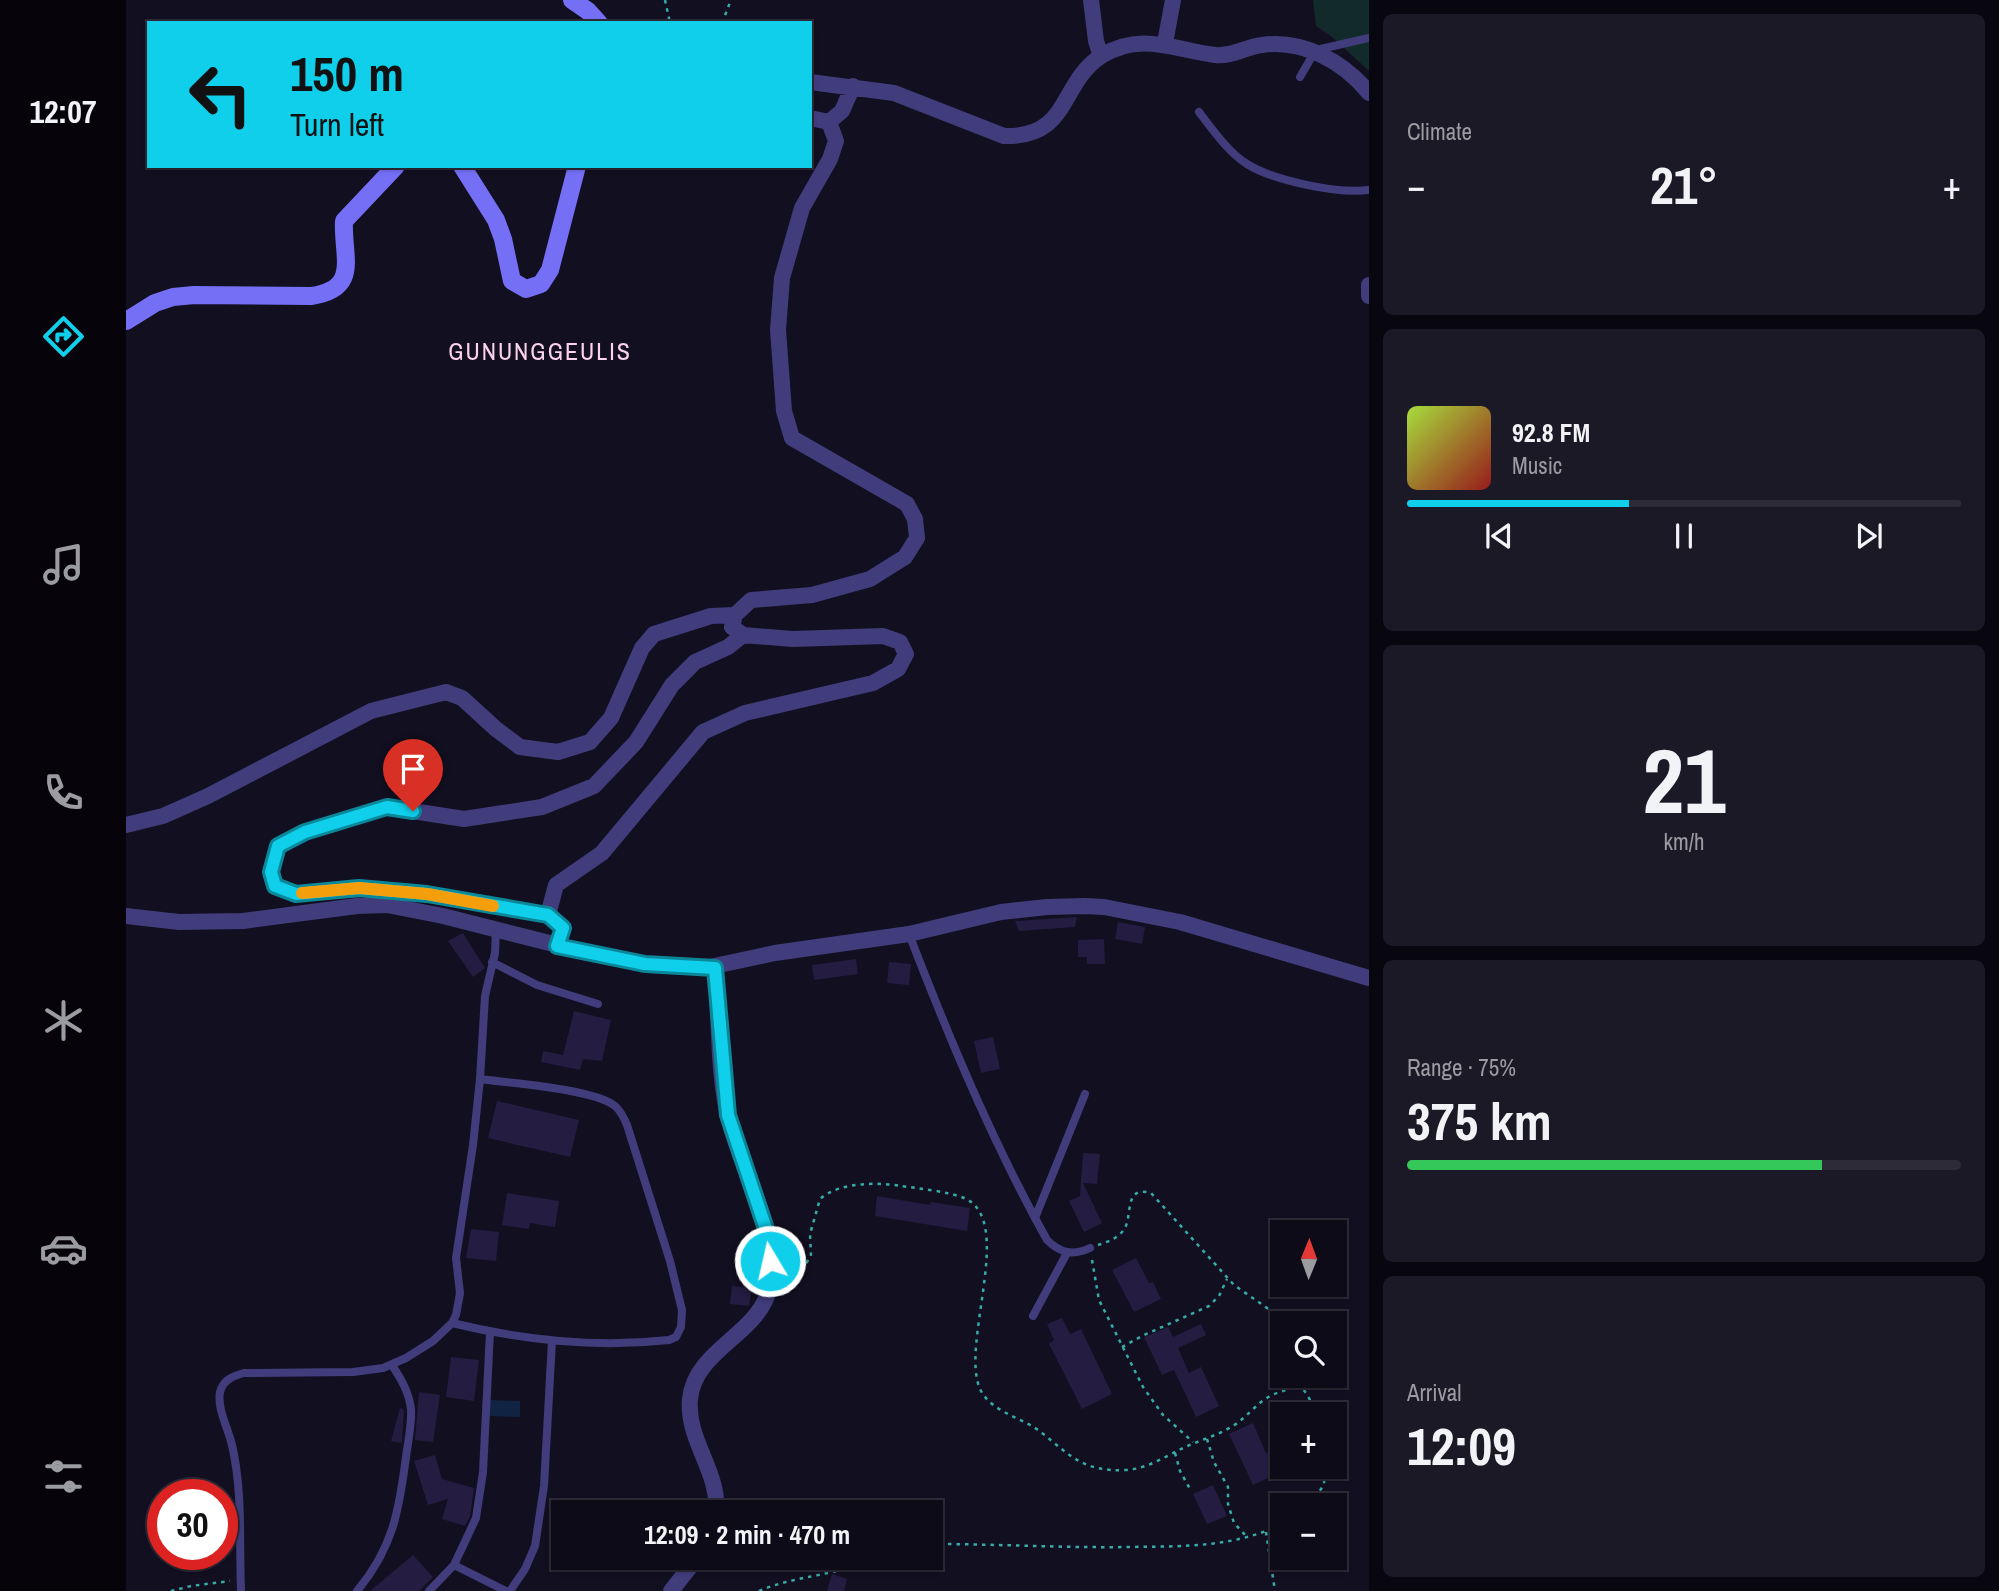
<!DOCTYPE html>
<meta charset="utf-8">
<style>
body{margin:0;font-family:"Archivo Narrow",sans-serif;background:#1c1926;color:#f1f3f6;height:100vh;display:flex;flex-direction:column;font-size:26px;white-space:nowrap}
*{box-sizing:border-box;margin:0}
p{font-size:23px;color:#9b9ba2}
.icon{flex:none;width:38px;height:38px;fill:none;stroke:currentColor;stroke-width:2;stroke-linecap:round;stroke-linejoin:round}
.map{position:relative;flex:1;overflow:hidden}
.details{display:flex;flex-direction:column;gap:14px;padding:14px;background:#08060e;width:630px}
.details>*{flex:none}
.top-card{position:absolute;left:21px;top:21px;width:665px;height:147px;border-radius:0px;box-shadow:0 2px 5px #0004,0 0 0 2px #2e2b38;background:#0fcfeb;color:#111;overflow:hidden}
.needle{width:46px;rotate:1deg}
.buttons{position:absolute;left:1144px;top:1220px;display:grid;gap:14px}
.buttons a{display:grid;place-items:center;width:77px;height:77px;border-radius:0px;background:#0e0b19;box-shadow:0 2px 5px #0004,0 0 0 2px #2e2b38;font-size:35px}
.speed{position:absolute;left:21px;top:1479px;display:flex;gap:14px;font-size:35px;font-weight:700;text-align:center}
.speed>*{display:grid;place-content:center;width:91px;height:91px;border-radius:50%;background:#0e0b19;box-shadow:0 2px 5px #0004,0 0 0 2px #2e2b38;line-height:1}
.speed .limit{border:10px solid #d22;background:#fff;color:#111}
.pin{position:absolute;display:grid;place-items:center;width:60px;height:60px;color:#fff;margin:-72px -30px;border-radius:50% 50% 50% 0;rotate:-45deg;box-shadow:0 0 7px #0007}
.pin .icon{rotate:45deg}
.me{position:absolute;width:77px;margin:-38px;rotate:351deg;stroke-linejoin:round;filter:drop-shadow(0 0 5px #0008)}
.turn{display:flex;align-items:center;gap:24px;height:147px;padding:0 28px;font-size:32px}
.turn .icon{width:91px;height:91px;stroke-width:2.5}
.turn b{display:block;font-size:49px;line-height:60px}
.big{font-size:52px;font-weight:800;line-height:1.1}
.details .card{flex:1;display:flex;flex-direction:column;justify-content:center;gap:10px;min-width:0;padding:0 24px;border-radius:10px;background:#1c1926}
.details .dial{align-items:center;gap:0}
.dial b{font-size:91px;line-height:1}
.song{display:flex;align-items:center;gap:21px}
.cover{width:84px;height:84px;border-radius:10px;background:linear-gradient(135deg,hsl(80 70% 55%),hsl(0 70% 35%))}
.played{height:7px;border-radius:4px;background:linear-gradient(90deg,#0fcfeb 40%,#2e2b38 40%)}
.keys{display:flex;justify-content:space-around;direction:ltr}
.heat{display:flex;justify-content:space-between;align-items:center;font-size:38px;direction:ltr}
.charge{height:10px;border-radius:5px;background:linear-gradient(90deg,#34c759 75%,#2e2b38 0)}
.trip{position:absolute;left:425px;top:1500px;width:392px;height:70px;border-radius:0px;background:#0e0b19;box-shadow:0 2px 5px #0004,0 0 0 2px #2e2b38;font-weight:800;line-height:70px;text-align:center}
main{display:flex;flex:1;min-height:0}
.tab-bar{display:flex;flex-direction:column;width:126px;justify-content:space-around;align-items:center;background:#06040a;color:#9b9ba2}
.tab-bar .icon{width:49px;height:49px}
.tab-bar .on{color:#0fcfeb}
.tab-bar b{font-size:32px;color:#f1f3f6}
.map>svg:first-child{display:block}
.green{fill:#122a2a}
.water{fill:#112343}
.building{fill:#241c41}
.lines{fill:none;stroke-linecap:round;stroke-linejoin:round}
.path{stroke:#36aca7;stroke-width:2.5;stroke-dasharray:3.5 5;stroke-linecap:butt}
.service{stroke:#413d7d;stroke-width:8}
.minor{stroke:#413d7d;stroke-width:16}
.secondary{stroke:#756ff6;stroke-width:18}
.route-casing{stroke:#0a8799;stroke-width:18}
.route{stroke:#0fcfeb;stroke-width:12}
.slow{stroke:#f59e0b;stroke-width:12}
.labels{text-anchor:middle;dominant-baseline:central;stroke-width:7;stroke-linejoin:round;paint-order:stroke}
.quarter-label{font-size:24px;letter-spacing:2px;fill:#fcd3ec;stroke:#120f21}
</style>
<main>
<nav class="tab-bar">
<b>12:07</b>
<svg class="icon on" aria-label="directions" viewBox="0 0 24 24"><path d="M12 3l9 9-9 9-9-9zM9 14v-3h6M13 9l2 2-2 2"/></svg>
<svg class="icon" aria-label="music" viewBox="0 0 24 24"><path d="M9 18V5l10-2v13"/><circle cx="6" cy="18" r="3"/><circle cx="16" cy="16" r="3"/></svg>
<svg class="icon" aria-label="phone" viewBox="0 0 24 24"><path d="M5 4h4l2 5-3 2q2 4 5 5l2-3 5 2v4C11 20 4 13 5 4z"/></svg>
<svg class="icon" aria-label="climate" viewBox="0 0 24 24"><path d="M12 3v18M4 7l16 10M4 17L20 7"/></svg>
<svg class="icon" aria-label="car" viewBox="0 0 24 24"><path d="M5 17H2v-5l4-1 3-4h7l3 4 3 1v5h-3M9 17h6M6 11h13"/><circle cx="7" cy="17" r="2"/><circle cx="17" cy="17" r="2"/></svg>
<svg class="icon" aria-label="filters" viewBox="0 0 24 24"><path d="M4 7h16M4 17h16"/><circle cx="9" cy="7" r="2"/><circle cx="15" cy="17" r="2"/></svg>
</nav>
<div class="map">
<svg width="1243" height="1591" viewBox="0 0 1243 1591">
<rect width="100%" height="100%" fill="#120f21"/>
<path class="green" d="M1187 0H1243V71L1205 36 1190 26Z"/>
<path class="water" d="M364 1400 394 1401V1417L363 1416Z"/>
<path class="building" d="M951 917 949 927 893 931 889 921Z
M992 922 1019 927 1016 944 989 939Z
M337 933 359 968 347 977 322 941Z
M978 939 979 964H961V957H952V940Z
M730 959 732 974 688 980 686 965Z
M763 962 785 964 783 985 761 983Z
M448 1011 485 1020 476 1061 457 1059 454 1070 415 1062 417 1051 437 1055Z
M867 1037 874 1069 855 1073 848 1041Z
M371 1101 453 1120 444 1157 362 1138Z
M957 1153 974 1154 971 1184 957 1183 976 1223 958 1232 943 1201 954 1196Z
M381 1193 433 1201 429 1227 404 1223 403 1229 376 1225Z
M751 1196 804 1205 805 1202 844 1208 841 1231 749 1216Z
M345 1229 373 1232 370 1261 340 1258Z
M1010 1258 1023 1283 1027 1282 1035 1299 1008 1312 986 1270Z
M606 1286 626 1288 623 1306 604 1304Z
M936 1318 944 1334 955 1329 986 1394 956 1409 923 1344 928 1340 921 1324Z
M1075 1324 1080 1335 1052 1348 1063 1373 1075 1367 1093 1406 1070 1417 1048 1370 1036 1375 1018 1337 1042 1327 1047 1337Z
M325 1357 353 1360 348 1401 320 1397Z
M293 1392 314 1395 307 1442 289 1440Z
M274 1408 278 1410 276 1443 265 1441Z
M1127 1423 1140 1453 1143 1452 1152 1473 1127 1485 1103 1434Z
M309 1455 316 1479 348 1488 344 1516 339 1526 316 1519 322 1499 302 1505 288 1461Z
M1087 1485 1101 1516 1081 1524 1067 1494Z
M287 1555 307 1577 293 1591H244Z
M706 1574 721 1579 718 1591H701Z"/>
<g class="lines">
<path class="path" d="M539 0 544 23
M596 23 605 0
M972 1245C981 1242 990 1239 997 1231 1008 1218 996 1185 1025 1193L1108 1285 1154 1317 1157 1348
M966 1260 973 1300 1017 1387 1037 1415 1067 1442
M658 1287 666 1284 685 1256 684 1234 694 1199C713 1182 751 1182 775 1186 791 1188 824 1192 838 1198 891 1220 832 1347 855 1391 867 1413 898 1418 916 1433 946 1457 958 1472 1000 1470 1021 1469 1040 1456 1059 1447 1075 1440 1092 1435 1107 1426 1121 1417 1131 1403 1144 1396 1154 1391 1165 1389 1175 1386
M996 1347 1016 1336 1083 1306 1093 1296 1101 1279
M1168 1376 1182 1396 1191 1414
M1081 1439 1088 1462 1102 1487V1504L1108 1523 1122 1538
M1049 1453 1054 1471 1064 1489
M1185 1505 1198 1484 1199 1466
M1140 1532 1149 1591
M805 1544C871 1544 938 1548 1004 1547 1060 1546 1105 1548 1157 1524
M45 1591 65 1586 104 1581
M633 1591C670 1575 712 1576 748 1558"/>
<path class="service" d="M1190 50 1243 38
M1174 77 1188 53
M1073 112C1087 130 1102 152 1121 164 1148 181 1212 194 1243 190
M783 934C823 1038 867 1143 921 1240 934 1253 947 1256 964 1248
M366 962 411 985 472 1004
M909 1218 959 1094
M907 1316 941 1253
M326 1323C396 1340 470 1348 543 1340L550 1337 555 1327 556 1310 544 1261 501 1125C498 1118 495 1111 489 1106 468 1089 384 1083 354 1079
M328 1565 380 1591
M115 1591C113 1543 117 1492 106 1445 102 1428 91 1409 94 1392 97 1380 107 1376 118 1373L227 1372 257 1368 280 1358 307 1341 326 1323 330 1315 334 1293 330 1258 347 1145 354 1079 359 996 369 953 370 930
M231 1591C267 1548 273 1511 280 1457 282 1442 286 1424 285 1409 283 1392 275 1379 266 1365
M303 1591 328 1565 350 1518 357 1472 364 1332
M384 1591 399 1569 409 1546 418 1486 426 1341"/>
<path class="minor" d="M965 0 970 41 975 56
M1039 43 1047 0
M684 82 768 93 878 136C944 138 933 84 975 56 1015 31 1049 50 1089 55 1106 57 1119 47 1136 45 1177 39 1218 62 1243 93
M684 118 703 122 716 111 727 86
M1243 285V296
M0 825 37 816 82 796 245 711 320 692 336 698 370 729 394 747 432 752 464 742 485 718 516 648 528 634 585 616 609 615
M422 915 430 885 476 853 577 732 619 713 747 683 772 669 780 654 774 642 757 636 667 639 617 635 606 627 609 615 625 600 686 595 744 579 779 557 791 538 789 519 781 504 666 438 658 411 652 330 656 278 676 208 704 159 710 141 703 122
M0 916 53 922 117 921 231 906 261 905 317 916 471 955 519 964 579 968 649 953 783 934 875 912 921 907 958 906 978 907 1054 922 1243 978
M431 946 437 928 422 915 301 894 233 889 170 894 149 886 145 872 152 846 179 832 261 807 338 819 416 807 468 786 510 742 546 685 569 662 602 647 617 635
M589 968C594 1016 591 1068 602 1116 614 1171 653 1226 644 1285 636 1334 569 1348 564 1399 560 1440 594 1472 590 1512
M545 1591 571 1558"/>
<path class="secondary" d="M446 0 462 11 473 23
M336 166 370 220 377 239 386 281 400 289 415 284 424 270 451 166
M0 321 29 303 47 297 68 295 185 296C235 289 216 256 218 221L270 166"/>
</g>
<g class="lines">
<g class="route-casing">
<path id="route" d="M287 811 261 807 179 832 152 846 145 872 149 886 170 894 233 888 301 894 422 915 437 928 431 946 519 964 589 968 602 1115 640 1229 644 1261"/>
</g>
<use href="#route" class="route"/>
<path class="slow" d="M176 893 233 888 301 894 367 906"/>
</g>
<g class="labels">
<g class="quarter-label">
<text x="414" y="351">GUNUNGGEULIS</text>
</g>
</g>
</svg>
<div class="buttons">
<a><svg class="needle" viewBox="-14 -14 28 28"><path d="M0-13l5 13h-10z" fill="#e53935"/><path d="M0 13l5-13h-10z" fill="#9b9ba2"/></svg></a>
<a><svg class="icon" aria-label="search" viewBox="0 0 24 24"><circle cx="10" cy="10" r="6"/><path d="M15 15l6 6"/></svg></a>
<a>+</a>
<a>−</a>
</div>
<div class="speed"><div class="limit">30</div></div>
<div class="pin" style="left:287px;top:811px;background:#d93025"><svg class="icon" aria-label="arrive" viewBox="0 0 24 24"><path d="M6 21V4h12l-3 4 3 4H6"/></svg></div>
<svg class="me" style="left:644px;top:1261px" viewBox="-20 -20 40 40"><circle r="17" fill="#0fcfeb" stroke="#fff" stroke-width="3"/><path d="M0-11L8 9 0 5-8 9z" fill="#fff"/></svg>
<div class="trip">12:09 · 2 min · 470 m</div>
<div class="top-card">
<div class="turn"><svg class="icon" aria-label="left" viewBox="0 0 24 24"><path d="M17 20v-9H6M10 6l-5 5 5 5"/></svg><div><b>150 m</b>Turn left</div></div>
</div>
</div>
<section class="details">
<div class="card"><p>Climate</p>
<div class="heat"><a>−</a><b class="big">21°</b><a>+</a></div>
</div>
<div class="card">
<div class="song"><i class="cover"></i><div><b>92.8 FM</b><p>Music</p></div></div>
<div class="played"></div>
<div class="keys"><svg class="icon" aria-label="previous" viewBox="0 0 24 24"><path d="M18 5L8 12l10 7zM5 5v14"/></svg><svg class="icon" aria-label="pause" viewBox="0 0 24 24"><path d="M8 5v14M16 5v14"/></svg><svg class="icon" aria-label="next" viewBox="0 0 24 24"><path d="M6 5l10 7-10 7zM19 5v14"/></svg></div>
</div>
<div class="card dial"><b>21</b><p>km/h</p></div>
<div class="card"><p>Range · 75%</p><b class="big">375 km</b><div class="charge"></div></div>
<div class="card"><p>Arrival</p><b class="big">12:09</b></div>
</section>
</main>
